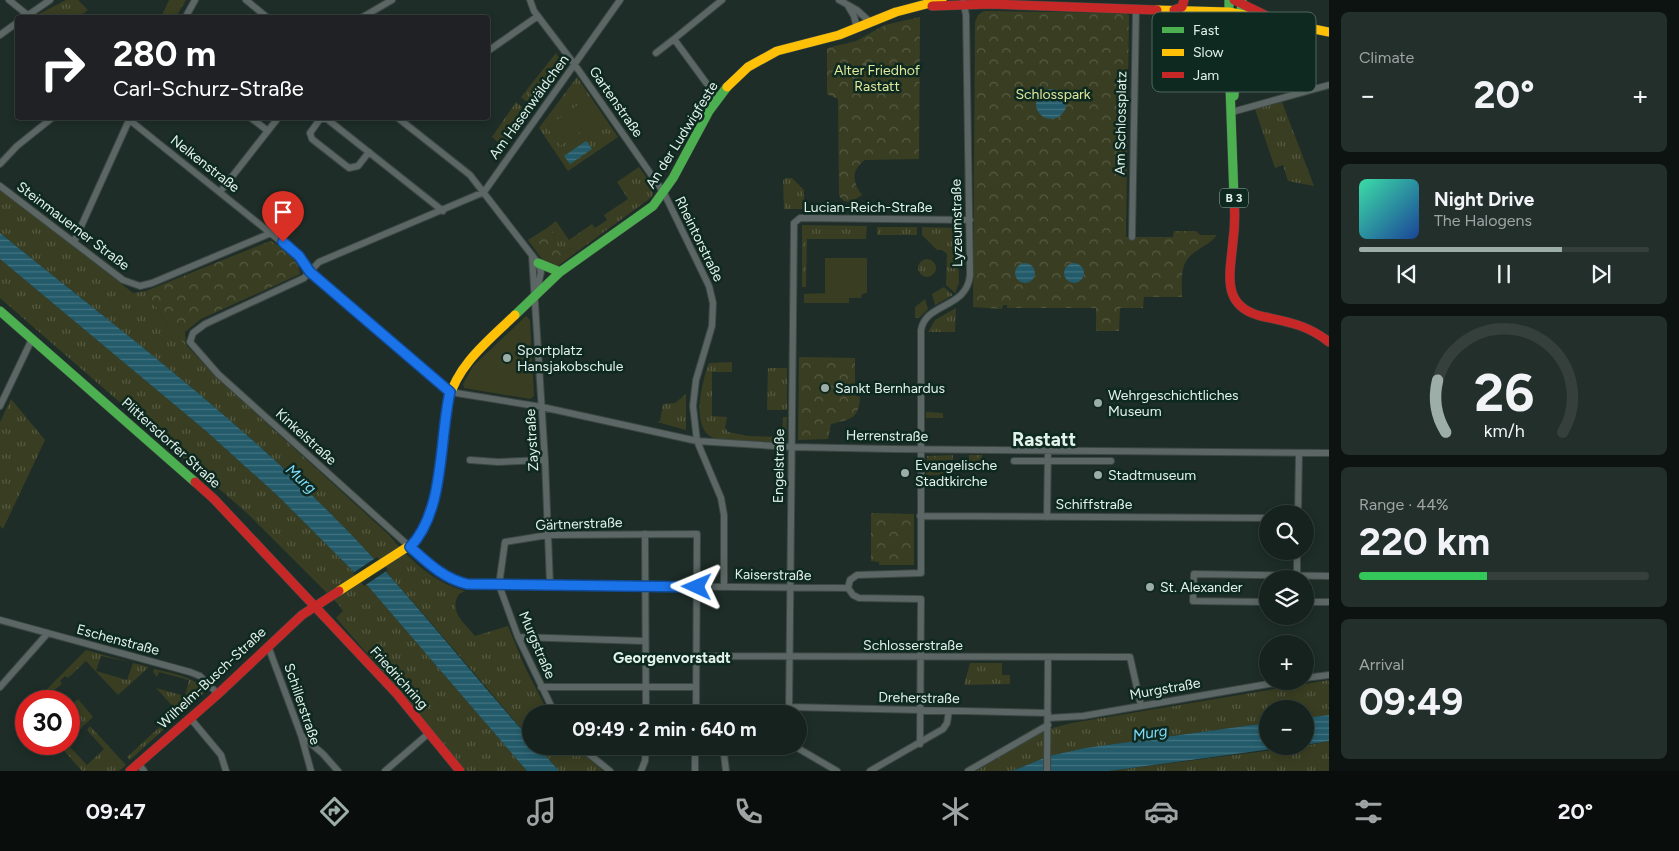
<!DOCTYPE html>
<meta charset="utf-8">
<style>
body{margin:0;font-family:Figtree,sans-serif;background:#232f2b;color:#f1f3f6;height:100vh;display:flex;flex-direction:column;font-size:19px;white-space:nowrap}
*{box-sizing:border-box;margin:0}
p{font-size:16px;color:#9ea4a4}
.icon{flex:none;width:28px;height:28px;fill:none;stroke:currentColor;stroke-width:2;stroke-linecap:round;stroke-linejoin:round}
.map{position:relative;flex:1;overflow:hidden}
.drawer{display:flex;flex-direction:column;gap:12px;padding:12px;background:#0c1310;width:350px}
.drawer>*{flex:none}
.hud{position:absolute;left:15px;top:15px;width:475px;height:105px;border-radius:5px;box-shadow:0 2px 8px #0003,0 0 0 1px #353f3c;background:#202124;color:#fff;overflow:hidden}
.buttons{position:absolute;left:1259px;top:505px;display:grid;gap:10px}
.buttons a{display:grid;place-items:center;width:55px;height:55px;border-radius:50%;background:#16221e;box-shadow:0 2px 8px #0003,0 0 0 1px #353f3c;font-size:25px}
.speed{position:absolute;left:15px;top:690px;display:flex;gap:10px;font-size:25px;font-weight:700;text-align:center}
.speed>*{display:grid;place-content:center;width:65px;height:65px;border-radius:50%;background:#16221e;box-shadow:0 2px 8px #0003,0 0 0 1px #353f3c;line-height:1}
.speed .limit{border:8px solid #d22;background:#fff;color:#111}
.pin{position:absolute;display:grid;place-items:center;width:42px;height:42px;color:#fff;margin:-51px -21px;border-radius:50% 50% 50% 0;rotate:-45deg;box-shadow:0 0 5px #0007}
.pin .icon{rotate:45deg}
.me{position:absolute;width:55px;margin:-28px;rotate:271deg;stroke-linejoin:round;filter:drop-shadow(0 0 4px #0008)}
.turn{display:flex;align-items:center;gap:18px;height:105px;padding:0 15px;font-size:22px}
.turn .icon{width:65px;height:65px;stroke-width:2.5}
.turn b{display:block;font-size:35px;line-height:42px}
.big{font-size:38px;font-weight:700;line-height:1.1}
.drawer .widget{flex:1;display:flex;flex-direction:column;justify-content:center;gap:8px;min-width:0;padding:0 18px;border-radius:8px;background:#232f2b}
.drawer .dial{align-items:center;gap:0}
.dial svg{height:130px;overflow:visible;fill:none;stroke:#353f3c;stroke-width:7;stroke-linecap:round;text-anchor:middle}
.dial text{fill:#f1f3f6;stroke:none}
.song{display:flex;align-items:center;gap:15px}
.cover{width:60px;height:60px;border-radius:8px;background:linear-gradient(135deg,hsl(160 70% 55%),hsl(220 70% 35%))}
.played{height:5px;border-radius:2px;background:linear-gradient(90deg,#9dada7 70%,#353f3c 70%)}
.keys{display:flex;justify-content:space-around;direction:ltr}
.heat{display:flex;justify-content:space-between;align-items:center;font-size:28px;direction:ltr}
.charge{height:8px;border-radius:4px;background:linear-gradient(90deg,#34c759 44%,#353f3c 0)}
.trip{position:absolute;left:522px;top:705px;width:285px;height:50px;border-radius:25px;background:#16221e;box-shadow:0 2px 8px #0003,0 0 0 1px #353f3c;font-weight:700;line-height:50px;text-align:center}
.menu{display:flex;height:80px;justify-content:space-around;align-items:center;background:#090e0c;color:#9ea4a4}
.menu .icon{width:35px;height:35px}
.menu .selected{color:#9dada7}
.menu b{font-size:22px;color:#f1f3f6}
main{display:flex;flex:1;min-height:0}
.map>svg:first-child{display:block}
.grass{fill:url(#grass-tufts)}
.forest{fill:url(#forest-crowns)}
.cemetery{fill:url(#cemetery-stones)}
.pitch{fill:#393e22}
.water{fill:url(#water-rules)}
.pier{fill:#1e2d28}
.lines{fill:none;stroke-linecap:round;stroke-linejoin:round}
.street-casing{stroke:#3b4742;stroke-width:8}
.fast-casing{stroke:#3b4742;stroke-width:10}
.slow-casing{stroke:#3b4742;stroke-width:10}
.jam-casing{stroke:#3b4742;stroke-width:10}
.street{stroke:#5b6665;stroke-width:6}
.fast{stroke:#4caf50;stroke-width:9}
.slow{stroke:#ffc107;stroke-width:9}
.jam{stroke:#c62828;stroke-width:9}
.route-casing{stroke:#114b97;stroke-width:12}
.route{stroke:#1a73e8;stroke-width:9}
.poi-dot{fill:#9dada7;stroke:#0e2920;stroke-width:2}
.labels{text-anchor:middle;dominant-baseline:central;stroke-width:5;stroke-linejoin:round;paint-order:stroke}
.shield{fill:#0e2920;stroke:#a2b6ae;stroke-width:1}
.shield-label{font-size:12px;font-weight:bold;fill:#e2f2eb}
.park-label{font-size:14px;fill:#dfe79c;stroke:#0e2920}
.street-label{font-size:14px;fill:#e2f2eb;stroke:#0e2920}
.poi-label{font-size:14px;fill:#e2f2eb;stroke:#0e2920;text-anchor:start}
.water-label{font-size:15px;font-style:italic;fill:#80dcfa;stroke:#0e2920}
.neighbourhood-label{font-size:15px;font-weight:bold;fill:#e2f2eb;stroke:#0e2920}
.district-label{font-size:19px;font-weight:bold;fill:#e2f2eb;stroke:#0e2920}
.key{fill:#0e2920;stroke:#4e655d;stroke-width:1}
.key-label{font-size:14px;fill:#e2f2eb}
</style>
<main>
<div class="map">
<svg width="1329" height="771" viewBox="0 0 1329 771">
<defs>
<pattern id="grass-tufts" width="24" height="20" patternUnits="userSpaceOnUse" patternTransform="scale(1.25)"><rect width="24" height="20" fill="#393e22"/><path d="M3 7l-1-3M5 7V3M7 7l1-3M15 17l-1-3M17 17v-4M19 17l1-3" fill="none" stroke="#555a42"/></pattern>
<pattern id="forest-crowns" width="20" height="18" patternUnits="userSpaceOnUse" patternTransform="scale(1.25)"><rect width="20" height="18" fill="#393e22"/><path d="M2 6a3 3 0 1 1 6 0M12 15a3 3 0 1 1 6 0" fill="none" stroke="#555a42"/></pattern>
<pattern id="cemetery-stones" width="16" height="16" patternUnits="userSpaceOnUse" patternTransform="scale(1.25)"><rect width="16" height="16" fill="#393e22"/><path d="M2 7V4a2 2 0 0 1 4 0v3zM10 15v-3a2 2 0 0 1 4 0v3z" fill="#555a42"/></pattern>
<pattern id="water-rules" width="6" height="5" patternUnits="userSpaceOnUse" patternTransform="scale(1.25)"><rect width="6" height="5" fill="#235b6b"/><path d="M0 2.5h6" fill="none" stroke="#437380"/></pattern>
</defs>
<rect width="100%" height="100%" fill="#1e2d28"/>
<path class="grass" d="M66 0H78L88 10 79 17 38 18 35 16Z
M169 0H186L176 17H165L162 15Z
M556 53 564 65 562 69 534 108 521 97Z
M577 77 618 137 568 171 539 128Z
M516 102 531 114 504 147 492 137Z
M1282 102 1314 186 1288 181 1283 165 1275 168 1255 109Z
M639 167 654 188 652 197 578 251 571 248 562 254 559 252 553 232 547 228 556 221 569 240 592 224 595 228 607 220 604 215 628 199 617 182Z
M786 178H792L804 190V209H784L783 180Z
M0 190 128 289 133 293 146 291 170 328 217 378 389 535C410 560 433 582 465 591L459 594C448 611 464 623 475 636L508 626 524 665 549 714H531V740C465 663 400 583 328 511 227 410 111 323 0 233Z
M802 225 867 226 866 239H807L806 287H802Z
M877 227H917V235H877Z
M922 227 958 228 959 283 955 293 946 285 947 254 942 250H937L922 235Z
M0 259 206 431 278 496 367 585 527 771H466L400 691 336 618 343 611 338 604 248 514 0 298Z
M918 268a9 9 0 1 1 18 0a9 9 0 1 1-18 0Z
M944 287 953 295 935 305 932 294Z
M925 299 928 309 919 318H915V307Z
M956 308 955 332H928L935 320Z
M732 362V372H712V416L727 417 725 428 728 432 748 436 782 437 783 417H787L786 440 783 443 718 439C688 434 702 381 709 363Z
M768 368H787V410H767Z
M686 394V430L657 422 660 421 663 404 675 403Z
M11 399 45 440 3 529 0 526V422Z
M926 412 943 413V418H926Z
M86 650 129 662 101 656 96 671 127 680 133 663 149 667 118 695 86 661 68 678 65 676 60 681 62 684 53 691 62 701H35Z
M970 663H1002V675H1010V684L964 685Z
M154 669C171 673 190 676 204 688V693L130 760 127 757 177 711 156 688 185 696 189 680 159 672 157 677 153 672Z
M1329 680V715L1305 718V709H1268L1267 723 1085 748 1049 756 1012 771H976L1048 729 1072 723Z
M78 699 93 717 69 739V707Z
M90 726 126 765 119 771H82L58 744H67L87 765 104 749 87 730Z
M1329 741V771H1109L1305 746Z
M537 746H574L603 771H559Z"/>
<path class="forest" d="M984 11 1125 13 1129 15 1126 237H1173L1174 231H1196L1200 235H1217C1211 243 1203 246 1195 252 1179 262 1182 280 1182 297H1144L1143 308H1120L1119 331H1096V308H1007V305H1003L1002 309 973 307 975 22 978 15Z
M920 17 919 159 865 160C851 170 852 182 862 195L851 202 844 201 839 196 838 99 827 94V48L856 41 885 25Z
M547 228 553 232 559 252 562 254 571 248 578 251 558 266 544 262 528 240Z
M270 241C280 244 301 263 300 274L201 319 185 332 186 346 170 328 146 291Z
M799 357 855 358V395L860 397C859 420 850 419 831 424L828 439 798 440Z
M953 455V460L927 461V456Z
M969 455H982V468H969Z
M926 465H953V475H926Z
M871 513 914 514V565H879V562L871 561Z"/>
<path class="cemetery" d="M868 62 869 88 852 89 851 63Z"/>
<path class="pitch" d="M585 100 599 119 560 146 547 127Z
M825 258H867V293L862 294 861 298H849V303H804V294L825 293Z
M526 316 530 320 534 396 530 399 464 388 463 384 473 366Z"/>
<path class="water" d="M1036 104a15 15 0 1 1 30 0a15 15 0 1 1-30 0Z
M586 141 592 149 570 164 564 156Z
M0 233C111 323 227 410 328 511 401 583 463 664 531 740V746H537L559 771H527L367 585 278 496 206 431 0 259Z
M1015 273a10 10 0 1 1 20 0a10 10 0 1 1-20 0Z
M1064 273a10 10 0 1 1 20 0a10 10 0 1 1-20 0Z
M1329 715V741L1305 745V718Z
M1267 723 1268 746H1294L1109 771H1012L1049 756 1085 748Z"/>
<path class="pier" d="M377 557 388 570 364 586 353 573Z"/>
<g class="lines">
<g class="street-casing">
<path id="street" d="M9 0 30 17
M246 0 268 18
M530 0 534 11 575 65 664 193 709 286 713 303 712 326 696 380 693 406 697 441 721 498 724 515V587
M620 0 484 192 319 262 304 278 205 324 193 333 190 342 218 374 410 547 440 573 459 582 499 585 848 588
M839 0 857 10 870 22
M848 6 854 16 857 28
M24 18 50 0
M185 18 195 0
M361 18 392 0
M0 35 18 22
M488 51 538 16
M656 53 674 39
M718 99 674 39 722 0
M1232 112 1329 85
M127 118 299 256 310 272 450 392 542 407 697 441 791 447 892 449 1329 453
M251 118 268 131
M398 118 470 175 538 263 541 272 537 290
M369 152 358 166 349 168 312 139 310 133 320 119H327L443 211
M0 164 17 146 52 118
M0 186 123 280 140 286 152 283 271 233
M220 192 278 118
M1132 237 1136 9
M74 242 130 118
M532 256 545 460 550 585
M0 406 32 339
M470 460 498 462 545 460
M1014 461H1111
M1298 514 1299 453
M920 516 1268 518
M1047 517 1048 449
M645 534 646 714
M1297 576V551
M1268 602 1193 601 1194 574 1329 576
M1305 602H1329
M0 620 190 672 200 676 218 694
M518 637 644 641
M268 646 301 735 311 771
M697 656 1130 657 1141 706
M1305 678 1329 675
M0 687 47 634
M541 687H696
M789 707 1048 713
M555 714 518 637 499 585 505 542 548 535 697 534 696 714
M789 714 794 223 800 218 970 220
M1048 718 1083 716 1286 681
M191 719 221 755 226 771
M301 735 323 754 338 771
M920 744 921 599 859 598 853 595 848 588 850 580 857 575 921 573V330C926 302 967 309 970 275L966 15 963 0
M579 746 610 771
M723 746 726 771
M794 746 837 771
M138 763 144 771
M385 771 429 733
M641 771 645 761 646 746
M695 771V746
M870 771 943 729 947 723 949 711
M968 771 1048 725
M1047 771 1048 658"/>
</g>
<g class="fast-casing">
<path id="fast" d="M1229 0V59L1234 198
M1234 96 1242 0
M538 263 560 272
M0 311 195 482
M515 315 560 272 653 206 673 178 709 111 727 87"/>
</g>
<g class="slow-casing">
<path id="slow" d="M1157 10 1229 12 1329 32
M1239 40 1251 26 1261 19
M727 87 748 67 777 51 839 35 896 12 942 0
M339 591 415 542 424 527 436 493 448 401C458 364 488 341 515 315"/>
</g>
<g class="jam-casing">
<path id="jam" d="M1234 0 1273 19
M932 6 990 4 1157 10
M1174 10 1182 7 1184 0
M1234 198C1235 212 1235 227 1233 241 1230 275 1220 308 1265 317 1290 322 1309 326 1329 342
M195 482 214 499 397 694 460 771
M130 771 218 694 302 615 339 591"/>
</g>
<use href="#street" class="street"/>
<use href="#fast" class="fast"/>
<use href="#slow" class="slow"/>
<use href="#jam" class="jam"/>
</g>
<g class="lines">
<g class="route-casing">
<path id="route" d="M283 242 299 256 310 272 450 392C439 440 445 511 410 547 427 562 444 579 467 584L697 587"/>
</g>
<use href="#route" class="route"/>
</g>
<g class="poi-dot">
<circle cx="507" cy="358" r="5"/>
<circle cx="825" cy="388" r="5"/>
<circle cx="1098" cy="403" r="5"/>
<circle cx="905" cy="473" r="5"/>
<circle cx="1098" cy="475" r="5"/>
<circle cx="1150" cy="587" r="5"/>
</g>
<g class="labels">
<rect class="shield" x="1220" y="188.5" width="28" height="19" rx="4"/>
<g class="shield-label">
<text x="1234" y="198">B 3</text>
</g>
<g class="park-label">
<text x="877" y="70">Alter Friedhof<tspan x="877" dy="16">Rastatt</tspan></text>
<text x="1053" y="94">Schlosspark</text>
</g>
<g class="street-label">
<text transform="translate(616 102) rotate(55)">Gartenstraße</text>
<text transform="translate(529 107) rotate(-54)">Am Hasenwäldchen</text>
<text transform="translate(1121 123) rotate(-89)">Am Schlossplatz</text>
<text transform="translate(682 135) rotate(-58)">An der Ludwigfeste</text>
<text transform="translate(205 164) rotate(38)">Nelkenstraße</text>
<text x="868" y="207">Lucian-Reich-Straße</text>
<text transform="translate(957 223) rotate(-91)">Lyzeumstraße</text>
<text transform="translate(73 226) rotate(37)">Steinmauerner Straße</text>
<text transform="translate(699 239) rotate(64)">Rheintorstraße</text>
<text transform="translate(887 436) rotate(1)">Herrenstraße</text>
<text transform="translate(306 437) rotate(42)">Kinkelstraße</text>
<text transform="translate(532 440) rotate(-93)">Zaystraße</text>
<text transform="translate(171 443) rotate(42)">Plittersdorfer Straße</text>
<text transform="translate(779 466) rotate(-89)">Engelstraße</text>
<text x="1094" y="504">Schiffstraße</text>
<text transform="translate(579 524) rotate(-2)">Gärtnerstraße</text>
<text transform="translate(773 575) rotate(1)">Kaiserstraße</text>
<text transform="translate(118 640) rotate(15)">Eschenstraße</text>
<text transform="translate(537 645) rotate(67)">Murgstraße</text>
<text x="913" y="645">Schlosserstraße</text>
<text transform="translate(212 678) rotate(-43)">Wilhelm-Busch-Straße</text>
<text transform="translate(399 678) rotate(48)">Friedrichring</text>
<text transform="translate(1165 689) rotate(-10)">Murgstraße</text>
<text transform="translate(919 698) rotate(1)">Dreherstraße</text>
<text transform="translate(302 704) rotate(71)">Schillerstraße</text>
</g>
<g class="poi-label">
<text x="517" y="350">Sportplatz<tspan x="517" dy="16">Hansjakobschule</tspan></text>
<text x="835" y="388">Sankt Bernhardus</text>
<text x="1108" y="395">Wehrgeschichtliches<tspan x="1108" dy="16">Museum</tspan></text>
<text x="915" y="465">Evangelische<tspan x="915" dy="16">Stadtkirche</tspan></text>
<text x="1108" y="475">Stadtmuseum</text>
<text x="1160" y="587">St. Alexander</text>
</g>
<g class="water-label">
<text transform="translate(301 479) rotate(42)">Murg</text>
<text transform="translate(1150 733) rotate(-8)">Murg</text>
</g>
<g class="neighbourhood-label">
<text x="672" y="658">Georgenvorstadt</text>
</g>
<g class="district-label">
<text x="1044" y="439">Rastatt</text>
</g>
</g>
<rect x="1152" y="12" width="164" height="80" rx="8" class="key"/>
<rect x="1162" y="27" width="22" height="6" fill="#4caf50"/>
<rect x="1162" y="49" width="22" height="7" fill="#ffc107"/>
<rect x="1162" y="72" width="22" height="6" fill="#c62828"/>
<g class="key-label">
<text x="1193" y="35">Fast</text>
<text x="1193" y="57">Slow</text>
<text x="1193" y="80">Jam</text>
</g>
</svg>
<div class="buttons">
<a><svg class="icon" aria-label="search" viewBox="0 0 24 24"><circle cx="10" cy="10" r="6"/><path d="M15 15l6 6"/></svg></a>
<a><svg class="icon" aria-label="layers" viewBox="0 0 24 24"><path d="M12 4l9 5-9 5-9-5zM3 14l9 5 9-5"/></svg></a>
<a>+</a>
<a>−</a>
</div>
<div class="speed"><div class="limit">30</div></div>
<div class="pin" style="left:283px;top:242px;background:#d93025"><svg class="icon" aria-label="arrive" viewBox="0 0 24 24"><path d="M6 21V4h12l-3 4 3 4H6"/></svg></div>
<svg class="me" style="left:697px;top:587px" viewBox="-20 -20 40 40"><path d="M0-17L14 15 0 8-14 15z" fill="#1a73e8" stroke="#fff" stroke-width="4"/></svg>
<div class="trip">09:49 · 2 min · 640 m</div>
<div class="hud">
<div class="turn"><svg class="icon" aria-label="right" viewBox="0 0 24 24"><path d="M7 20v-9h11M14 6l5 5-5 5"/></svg><div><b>280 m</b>Carl-Schurz-Straße</div></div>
</div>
</div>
<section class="drawer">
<div class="widget"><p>Climate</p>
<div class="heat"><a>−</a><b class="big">20°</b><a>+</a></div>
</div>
<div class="widget">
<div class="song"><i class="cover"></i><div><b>Night Drive</b><p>The Halogens</p></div></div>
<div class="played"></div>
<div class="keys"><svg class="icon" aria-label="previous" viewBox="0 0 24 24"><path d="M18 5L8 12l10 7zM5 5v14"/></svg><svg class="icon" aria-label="pause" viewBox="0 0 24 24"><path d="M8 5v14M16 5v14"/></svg><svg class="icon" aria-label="next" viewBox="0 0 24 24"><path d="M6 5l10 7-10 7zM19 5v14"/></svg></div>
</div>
<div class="widget dial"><svg viewBox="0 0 100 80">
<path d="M14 69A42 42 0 1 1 86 69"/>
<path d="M14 69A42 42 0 0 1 9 37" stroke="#9dada7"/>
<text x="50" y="56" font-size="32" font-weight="700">26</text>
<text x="50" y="72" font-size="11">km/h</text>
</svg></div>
<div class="widget"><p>Range · 44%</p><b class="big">220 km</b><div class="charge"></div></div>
<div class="widget"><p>Arrival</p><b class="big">09:49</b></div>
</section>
</main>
<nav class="menu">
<b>09:47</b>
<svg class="icon selected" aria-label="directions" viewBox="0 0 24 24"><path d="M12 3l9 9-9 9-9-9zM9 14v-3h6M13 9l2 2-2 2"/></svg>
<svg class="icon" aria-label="music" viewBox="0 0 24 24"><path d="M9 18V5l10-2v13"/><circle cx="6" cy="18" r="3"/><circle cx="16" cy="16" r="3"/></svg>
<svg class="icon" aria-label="phone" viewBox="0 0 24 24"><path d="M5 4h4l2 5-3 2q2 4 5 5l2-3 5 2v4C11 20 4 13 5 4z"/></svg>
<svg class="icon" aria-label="climate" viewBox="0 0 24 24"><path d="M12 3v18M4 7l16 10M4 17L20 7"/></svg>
<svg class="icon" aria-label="car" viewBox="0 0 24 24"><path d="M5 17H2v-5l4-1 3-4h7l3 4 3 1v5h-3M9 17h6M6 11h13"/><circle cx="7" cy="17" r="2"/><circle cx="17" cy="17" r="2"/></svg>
<svg class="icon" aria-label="filters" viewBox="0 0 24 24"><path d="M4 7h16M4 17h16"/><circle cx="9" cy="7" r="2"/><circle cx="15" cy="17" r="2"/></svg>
<b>20°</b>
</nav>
